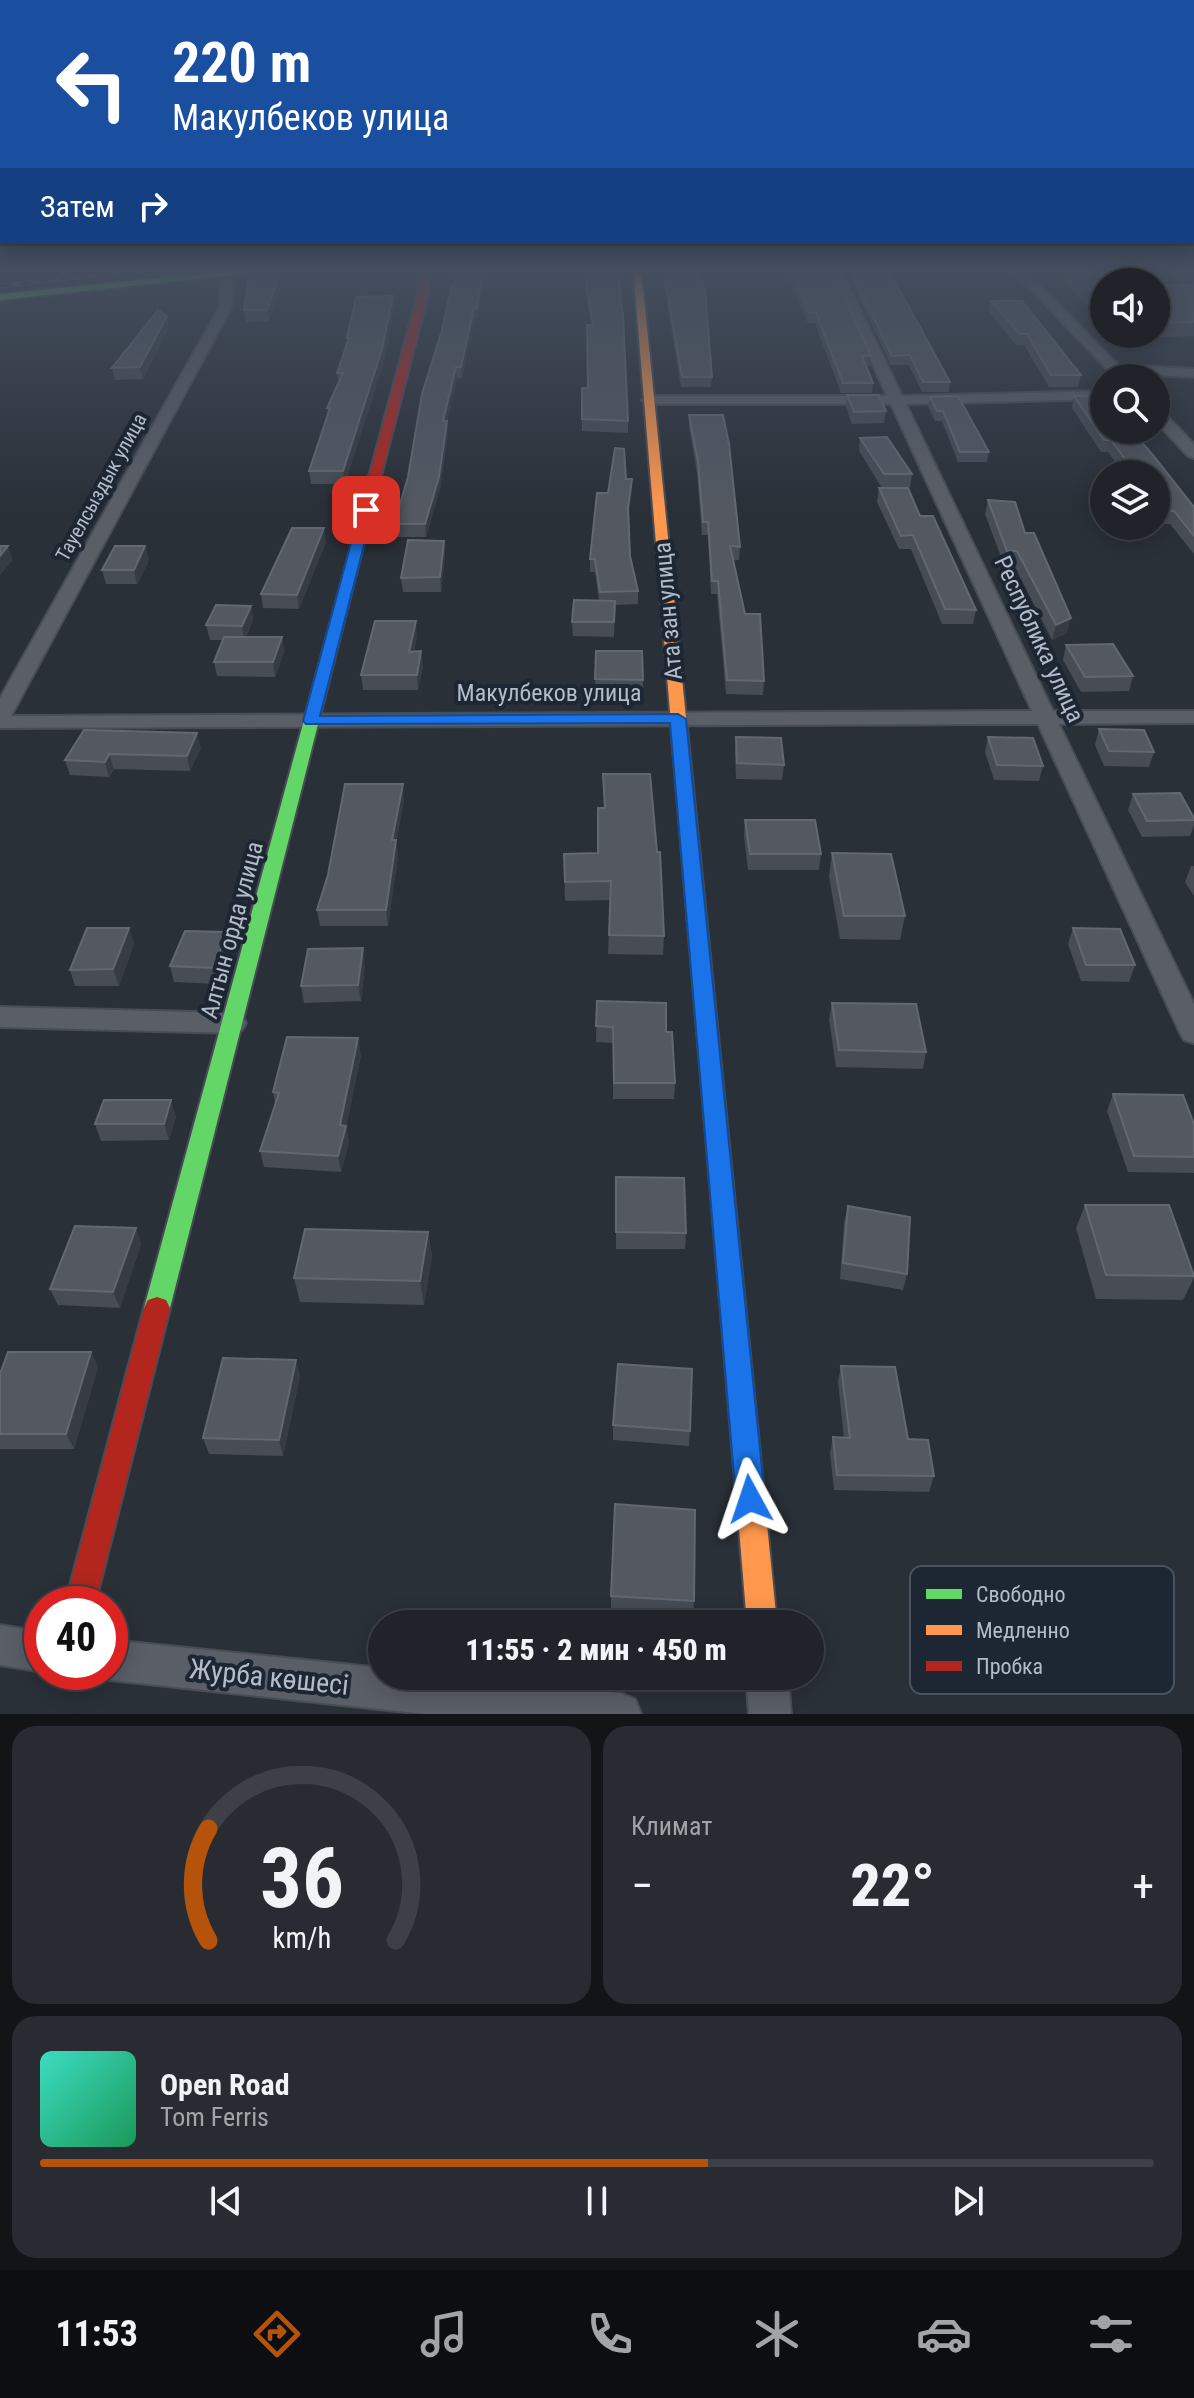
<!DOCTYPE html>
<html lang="ru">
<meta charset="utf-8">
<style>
body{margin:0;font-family:"Roboto Condensed",sans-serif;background:#282c32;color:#f1f3f6;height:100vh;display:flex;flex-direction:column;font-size:30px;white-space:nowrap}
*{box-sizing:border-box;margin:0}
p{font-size:26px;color:#a2a4a8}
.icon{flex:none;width:44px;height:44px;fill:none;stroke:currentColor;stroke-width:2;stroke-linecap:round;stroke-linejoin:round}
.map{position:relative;height:1714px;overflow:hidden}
.drawer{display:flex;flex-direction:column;gap:12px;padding:12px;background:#121417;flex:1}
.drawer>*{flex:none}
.top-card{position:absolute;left:0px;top:0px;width:1194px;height:244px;box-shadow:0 4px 20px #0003,0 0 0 2px #3d4147;background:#1a4fa0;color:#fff;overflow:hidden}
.buttons{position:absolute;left:1090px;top:268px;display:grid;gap:16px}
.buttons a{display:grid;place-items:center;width:80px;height:80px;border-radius:50%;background:#20242a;box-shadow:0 4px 20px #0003,0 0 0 2px #3d4147;font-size:40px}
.speed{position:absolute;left:24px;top:1586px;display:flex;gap:16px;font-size:40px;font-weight:700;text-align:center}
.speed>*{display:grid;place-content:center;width:104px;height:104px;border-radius:50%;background:#20242a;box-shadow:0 4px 20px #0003,0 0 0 2px #3d4147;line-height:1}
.speed .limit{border:12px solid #d22;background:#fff;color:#111}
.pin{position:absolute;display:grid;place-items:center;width:68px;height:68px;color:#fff;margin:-34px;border-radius:16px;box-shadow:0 4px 12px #0006}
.me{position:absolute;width:88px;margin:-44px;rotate:355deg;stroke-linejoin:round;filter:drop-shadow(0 0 6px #0008)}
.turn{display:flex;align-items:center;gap:28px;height:168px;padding:0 40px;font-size:36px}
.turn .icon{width:104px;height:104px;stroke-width:2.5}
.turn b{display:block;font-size:56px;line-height:68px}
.then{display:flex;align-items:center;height:76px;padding:0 40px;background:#0003;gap:16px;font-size:30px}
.big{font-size:60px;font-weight:800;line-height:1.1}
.drawer .tile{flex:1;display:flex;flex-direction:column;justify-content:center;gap:12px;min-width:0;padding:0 28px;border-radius:24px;background:#282c32}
.drawer .dial{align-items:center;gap:0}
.dial svg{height:208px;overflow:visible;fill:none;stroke:#3d4147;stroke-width:7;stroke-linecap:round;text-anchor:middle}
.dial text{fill:#f1f3f6;stroke:none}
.song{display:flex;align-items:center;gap:24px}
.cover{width:96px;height:96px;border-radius:12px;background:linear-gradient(135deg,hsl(170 70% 55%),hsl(150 70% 35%))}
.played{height:8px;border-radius:4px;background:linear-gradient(90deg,#b45309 60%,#3d4147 60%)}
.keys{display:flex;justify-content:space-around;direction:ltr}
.heat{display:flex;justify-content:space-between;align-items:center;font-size:44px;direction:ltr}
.drawer .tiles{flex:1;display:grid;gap:12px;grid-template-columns:1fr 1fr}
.tile:last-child{grid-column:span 2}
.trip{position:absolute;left:368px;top:1610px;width:456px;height:80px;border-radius:40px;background:#20242a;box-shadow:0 4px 20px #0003,0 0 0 2px #3d4147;font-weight:800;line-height:80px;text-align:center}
.dock{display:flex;height:128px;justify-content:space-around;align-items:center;background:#0d0e11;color:#a2a4a8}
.dock .icon{width:56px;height:56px}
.dock .selected{color:#b45309}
.dock b{font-size:36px;color:#f1f3f6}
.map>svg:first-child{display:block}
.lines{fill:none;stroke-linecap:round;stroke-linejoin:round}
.street-casing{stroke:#484c55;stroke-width:4}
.fast-casing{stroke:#484c55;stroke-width:4}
.slow-casing{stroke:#484c55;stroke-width:4}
.jam-casing{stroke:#484c55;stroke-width:4}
.street{fill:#5a5e66;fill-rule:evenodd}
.fast{fill:#63d668;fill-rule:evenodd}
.slow{fill:#ff974d;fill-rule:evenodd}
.jam{fill:#b3261e;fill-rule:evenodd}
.rail-casing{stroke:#595d64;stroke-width:5}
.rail{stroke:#1d2633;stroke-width:3;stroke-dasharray:10;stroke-linecap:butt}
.wall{fill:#474c55}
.shaded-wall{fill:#373c44}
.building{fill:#535861;stroke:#626872;stroke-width:2}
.route{fill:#1a73e8;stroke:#114b97;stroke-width:2}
.labels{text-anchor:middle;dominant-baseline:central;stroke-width:8;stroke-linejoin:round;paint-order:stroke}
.far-street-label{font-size:20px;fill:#b4bcc9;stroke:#1d2633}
.street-label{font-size:24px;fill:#b4bcc9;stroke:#1d2633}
.near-street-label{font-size:28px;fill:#b4bcc9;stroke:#1d2633}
.key{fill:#1d2633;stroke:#4a5360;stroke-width:2}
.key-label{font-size:22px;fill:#b4bcc9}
</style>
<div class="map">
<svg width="1194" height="1714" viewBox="0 0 1194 1714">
<rect width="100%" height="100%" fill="#2a3038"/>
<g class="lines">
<g class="street-casing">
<path id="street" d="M828 267H840L902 396 1104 391V399L906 404 1053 711H1194V723L1059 724 1194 1004V1043L1184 1040 1180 1033 1038 724 0 728V698L219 308 221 275 227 271 233 275 231 308 11 716 1032 711 891 404H649L642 400 649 396H887Z
M1009 267H1022L1118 365 1194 369V377L1127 374 1130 378H1106L1108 370Z
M1156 409 1161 410 1194 444V458L1188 456 1156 422Z
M0 1007 232 1013 242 1016 246 1023 242 1030 232 1033 0 1027Z
M0 1625 42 1632 43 1672 0 1665Z
M110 1640 382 1668V1676H457L620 1693 635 1699 641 1714H424L110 1680 95 1672H110Z
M746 1676H788L791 1714H749Z"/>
</g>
<g class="fast-casing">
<path id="fast" d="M272 267H306L0 300V294Z
M365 496 375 499 170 1308 166 1316 157 1319 148 1316 144 1308Z
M681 743 689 748 740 1254 737 1261 728 1264 719 1261 716 1254 673 748Z"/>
</g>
<g class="slow-casing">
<path id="slow" d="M633 267H641L689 748 681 753 673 748Z
M728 1244 737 1247 740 1254 777 1624H747L716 1254 719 1247Z"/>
</g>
<g class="jam-casing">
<path id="jam" d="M416 267H424L429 290 375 499 369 503 363 499 419 290Z
M157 1297 166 1300 170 1308 95 1604H65L144 1308 148 1300Z"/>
</g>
<use href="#street" class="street"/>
<use href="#fast" class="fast"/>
<use href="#slow" class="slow"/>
<use href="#jam" class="jam"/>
<g class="rail-casing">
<path id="rail" d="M0 286 167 267"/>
</g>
<use href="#rail" class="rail"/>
</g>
<path class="wall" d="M457 267H485V274L478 318H475L462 378H457L447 421 448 432 440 489 426 537H396L394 524 408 477 442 330 455 284Z
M585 267 628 421V433L582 431V388H588L591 325 585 288Z
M661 267H698L712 377 711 387H681Z
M784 267H830L871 356 870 366H866L873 383 872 393H841L815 323H808Z
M844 267H887L950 382 949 392H922L909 365H891Z
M1050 267H1095L1104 282V322Z
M1168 267H1194V336L1120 338 1116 334H1156V285H1179Z
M281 285 269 321 246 322 244 310Z
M393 296 394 307 384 361 345 484H311L309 471 328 414 327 408 338 384 337 373 347 344V338Z
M991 301 1081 375 1078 387H1049L1024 345 1017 346 989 312Z
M169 327 143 379 115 380 112 368Z
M847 395 886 411 884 423 852 424 846 407Z
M1074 396H1101L1104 401V430H1131L1152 454 1194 507V554L1170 524H1160L1156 519V474H1124L1108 452H1101L1072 408Z
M930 397 989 452 987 462H958L942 421H935L928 406Z
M689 415 740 547 739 560H733L745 614 764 681 763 695 726 694 717 594H711L708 535H702L697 473 689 427Z
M860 438 912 474 910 487 882 488 859 451Z
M626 479 632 491 628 516 630 556 638 591V604L615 605 614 637 573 636 572 622 599 601 595 572H590V559Z
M879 488 920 516 976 610 973 624H942L911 549H899L877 502Z
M988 500 1025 533 1067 633 1052 640 1014 565H1004L985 514Z
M444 541 445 554 441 592H403L401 578Z
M326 542 299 609 263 608 261 594Z
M145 546 149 560 137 584H106L102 570Z
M251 606 253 620 246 637H282L284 652 275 677 217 676 214 662 223 640H210L206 625Z
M417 636 414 652 423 666 418 690H363L361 675Z
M1066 645 1133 676 1129 691 1081 692 1063 660Z
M596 651 643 680V694H595Z
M1099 729 1154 752 1149 767 1104 766 1095 745Z
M84 730 201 748 190 771 114 769 109 777 70 775 65 760Z
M736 737 784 765 782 780 736 779 735 753Z
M988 737 1043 766 1039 781 994 780 985 752Z
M603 774 664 936 663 955 608 954 610 900 565 901 564 854 598 853 604 808Z
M1133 794 1194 818V825L1190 836 1142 837 1128 810Z
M404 799 396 844 398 856 388 926H320L317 910Z
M745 820 821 854 819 870H748L744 836Z
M832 853 905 916 900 940 840 939 829 877Z
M1191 866H1194V896L1185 882Z
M129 928 134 944 119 986H75L70 970Z
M1073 928 1135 965 1129 982 1081 981 1068 944Z
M230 948 219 984 174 982 170 966Z
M365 964 361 1001 304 1003 301 986Z
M597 1001 675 1083 674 1099H613V1043L596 1042Z
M832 1003 926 1052 923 1069 836 1067 829 1019Z
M361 1055 346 1127 349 1142 341 1172 264 1167 260 1151 275 1103 273 1092Z
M1113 1094 1194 1124V1173L1128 1172 1107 1111Z
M176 1116 169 1140 101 1141 95 1124Z
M616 1177 686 1233 685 1249H616Z
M1085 1205 1194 1275V1278L1183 1300 1096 1299 1076 1228Z
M848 1206 907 1274 903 1290 840 1279 844 1223Z
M428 1232 432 1256 424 1305 300 1302 294 1278Z
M141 1244 120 1308 58 1305 50 1289Z
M91 1352 98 1367 74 1449H0V1374Z
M841 1366 908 1439 934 1476 929 1492 834 1490 830 1453 833 1437 844 1438 838 1382Z
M300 1376 283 1456 209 1454 203 1438Z
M613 1425 690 1431 689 1446 613 1440Z
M611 1596 694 1601 693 1615 611 1610Z"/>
<path class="shaded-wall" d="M484 267 485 274 478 318 477 308Z
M280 274 281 285 269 321 267 310Z
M393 296 394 307 384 361 345 484 343 471Z
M474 308 475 318 462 378 461 367Z
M167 316 169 327 143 379 140 367Z
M456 367 457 378 444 432 443 421Z
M447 421 448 432 440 489 426 537 425 524Z
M632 479V491L628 520V507Z
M324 528 326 542 299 609 297 595Z
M444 541 445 554 441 592 440 577Z
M8 546 13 560 0 575V556Z
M145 546 149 560 137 584 134 570Z
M251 606 253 620 244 640 242 626Z
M1071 618 1067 633 1052 640 1056 625Z
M416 621 417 636 411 666 409 652Z
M282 637 284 652 275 677 273 662Z
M421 651 423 666 418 690 417 675Z
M197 733 201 748 190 771 187 756Z
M109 754 114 769 109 777 105 762Z
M403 784 404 799 396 844 398 856 388 926 386 910 392 840Z
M129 928 134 944 119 986 113 969Z
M226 932 230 948 219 984 215 968Z
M363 948 365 964 361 1001 358 985Z
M358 1038 361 1055 346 1127 349 1142 341 1172 338 1156 340 1125Z
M171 1100 176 1116 169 1140 164 1124Z
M136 1228 141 1244 120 1308 113 1292Z
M428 1232 432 1256 424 1305 420 1281Z
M91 1352 98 1367 74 1449 66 1434Z
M296 1360 300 1376 283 1456 279 1440Z"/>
<path class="building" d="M276 267 280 274 267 310H244L250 269Z
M457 267H484L477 308H474L461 367H456L443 421H447L439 477 425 524H394L408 477 422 394 442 330 452 284H455Z
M585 267H617L623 315 628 421 582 419V388H588L587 325H593L585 277Z
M663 267H698L705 290 712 377H682Z
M789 267H830L871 356H862L873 383H843L816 313H809Z
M849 267H887L950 382H923L910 355 892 356Z
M1066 267H1095L1110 282H1104V305Z
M1180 267H1194V275H1184Z
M1156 285H1194V322L1156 323Z
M393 296 382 349 343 471H309L330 408H327L343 373H337L349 338H347L356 297Z
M991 301H1022L1081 375H1051L1027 334H1020Z
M158 310 167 316 140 367 112 368Z
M847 395H879L886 411 854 412Z
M958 396 989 452H960L943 411H937L930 397Z
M1074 396H1101L1104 401V430H1131L1152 454 1194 507V536L1174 511 1164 512 1156 501V474H1136L1111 440H1104Z
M689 415H723L729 444 740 547 730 546 745 614H760L764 681 727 680 718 581H712L708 522H703L698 461Z
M887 437 912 474H884L860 438Z
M615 448 624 449 626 479H632L628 507 630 556 638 591 600 592 595 559H590L597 493H608Z
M879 488H908L920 516H933L976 610 945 609 913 535 901 536Z
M988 500 1015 502 1025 533H1034L1071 618 1056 625 1017 551H1007Z
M292 528H324L297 595 261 594Z
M408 540 444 541 440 577 401 578Z
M0 546H8L0 556Z
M115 546H145L134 570H102Z
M574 600 615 601 614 622H572Z
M216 605 251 606 242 626 206 625Z
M375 621H416L409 652 421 651 417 675H361Z
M224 637H282L273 662H214Z
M1113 644 1133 676 1085 677 1066 645Z
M596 651H642L643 680 595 679Z
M1099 729 1144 730 1154 752 1109 751Z
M84 730 197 733 187 756 109 754 105 762 65 760Z
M736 737 781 738 784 765 737 763Z
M988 737 1033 738 1043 766 997 765Z
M603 774H650L657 852H660L664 936 609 935 611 881 565 882 564 854 598 853V808H605Z
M345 784H403L392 840H396L386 910H317L328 875Z
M1180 793 1194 818V820L1147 821 1133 794Z
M745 820H815L821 854H750Z
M832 853 891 854 905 916H844Z
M87 928H129L113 969 70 970Z
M1073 928 1120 929 1135 965H1086Z
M185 931 226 932 215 968 170 966Z
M363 948 358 985 301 986 308 949Z
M597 1001 666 1003V1032H672L675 1083H614L613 1027 596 1026Z
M832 1003 916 1004 926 1052 839 1050Z
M287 1037 358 1038 340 1125 346 1126 338 1156 260 1151 279 1093 273 1092Z
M1113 1094 1183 1095 1194 1124V1157L1134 1156Z
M104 1100H171L164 1124H95Z
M616 1177 684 1178 686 1233 616 1232Z
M1085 1205H1169L1194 1276 1106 1275Z
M848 1206 910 1217 907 1274 843 1263Z
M75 1226 136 1228 113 1292 50 1289Z
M305 1229 428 1232 420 1281 294 1278Z
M8 1352H91L66 1434H0V1374Z
M223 1358 296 1360 279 1440 203 1438Z
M618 1364 692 1369 690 1431 613 1425Z
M841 1366 895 1367 908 1439 928 1440 934 1476 837 1475 833 1437 850 1438Z
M615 1504 695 1510 694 1601 611 1596Z"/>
<linearGradient id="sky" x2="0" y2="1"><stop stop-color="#171a1f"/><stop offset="0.53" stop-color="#444e5e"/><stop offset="1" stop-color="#444e5e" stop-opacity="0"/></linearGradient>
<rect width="1194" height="507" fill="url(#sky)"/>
<path class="route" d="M366 506 373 510 320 716 678 714 686 719 765 1499 760 1509 750 1513 740 1509 736 1499 670 723 306 724 303 721 360 510Z"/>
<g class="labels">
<g class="far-street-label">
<text transform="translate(101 487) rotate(-61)">Тауелсыздык улица</text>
</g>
<g class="street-label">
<text transform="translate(668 611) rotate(-95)">Ата зан улица</text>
<text transform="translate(1039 639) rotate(65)">Республика улица</text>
<text x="549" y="693">Макулбеков улица</text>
<text transform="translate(232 930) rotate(-75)">Алтын орда улица</text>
</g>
<g class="near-street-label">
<text transform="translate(269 1677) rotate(6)">Журба көшесі</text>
</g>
</g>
<rect x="910" y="1566" width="264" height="128" rx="12" class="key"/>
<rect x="926" y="1589" width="36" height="10" fill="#63d668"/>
<rect x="926" y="1625" width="36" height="10" fill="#ff974d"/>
<rect x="926" y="1661" width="36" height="10" fill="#b3261e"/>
<g class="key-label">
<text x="976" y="1602">Свободно</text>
<text x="976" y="1638">Медленно</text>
<text x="976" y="1674">Пробка</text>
</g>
</svg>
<div class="buttons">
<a><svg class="icon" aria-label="sound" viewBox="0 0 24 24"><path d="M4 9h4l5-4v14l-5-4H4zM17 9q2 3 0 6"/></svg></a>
<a><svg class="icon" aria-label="search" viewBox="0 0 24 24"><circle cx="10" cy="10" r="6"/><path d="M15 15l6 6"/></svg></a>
<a><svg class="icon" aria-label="layers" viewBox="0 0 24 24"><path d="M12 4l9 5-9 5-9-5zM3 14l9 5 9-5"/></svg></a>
</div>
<div class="speed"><div class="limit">40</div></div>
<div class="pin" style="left:366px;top:510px;background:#d93025"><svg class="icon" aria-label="arrive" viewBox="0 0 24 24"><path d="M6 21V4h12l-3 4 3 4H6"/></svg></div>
<svg class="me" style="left:750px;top:1499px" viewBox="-20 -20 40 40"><path d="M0-17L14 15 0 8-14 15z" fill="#1a73e8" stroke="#fff" stroke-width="4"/></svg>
<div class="trip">11:55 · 2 мин · 450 m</div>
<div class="top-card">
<div class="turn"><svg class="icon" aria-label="left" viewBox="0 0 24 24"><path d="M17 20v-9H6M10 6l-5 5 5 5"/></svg><div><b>220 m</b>Макулбеков улица</div></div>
<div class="then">Затем<svg class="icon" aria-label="right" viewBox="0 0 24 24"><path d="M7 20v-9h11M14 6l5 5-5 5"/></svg></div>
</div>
</div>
<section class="drawer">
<div class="tiles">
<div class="tile dial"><svg viewBox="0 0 100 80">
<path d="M14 69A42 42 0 1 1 86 69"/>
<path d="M14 69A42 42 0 0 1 14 26" stroke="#b45309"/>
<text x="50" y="56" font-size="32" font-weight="700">36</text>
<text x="50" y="72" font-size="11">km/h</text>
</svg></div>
<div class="tile"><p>Климат</p>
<div class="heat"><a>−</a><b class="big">22°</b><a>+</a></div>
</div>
<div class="tile">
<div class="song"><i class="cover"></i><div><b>Open Road</b><p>Tom Ferris</p></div></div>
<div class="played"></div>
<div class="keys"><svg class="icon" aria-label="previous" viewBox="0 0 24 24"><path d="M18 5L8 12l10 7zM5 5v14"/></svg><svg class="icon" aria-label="pause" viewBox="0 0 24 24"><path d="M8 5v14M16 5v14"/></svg><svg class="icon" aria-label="next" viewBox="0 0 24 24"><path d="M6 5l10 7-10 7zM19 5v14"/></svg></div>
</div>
</div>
</section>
<nav class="dock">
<b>11:53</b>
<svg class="icon selected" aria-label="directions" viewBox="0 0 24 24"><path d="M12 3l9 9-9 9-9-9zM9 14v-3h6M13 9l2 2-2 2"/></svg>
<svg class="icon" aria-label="music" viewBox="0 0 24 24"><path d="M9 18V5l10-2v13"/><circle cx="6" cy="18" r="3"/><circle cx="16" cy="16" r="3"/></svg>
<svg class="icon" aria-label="phone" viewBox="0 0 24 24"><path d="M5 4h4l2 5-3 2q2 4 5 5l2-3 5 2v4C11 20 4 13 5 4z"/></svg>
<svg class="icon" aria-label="climate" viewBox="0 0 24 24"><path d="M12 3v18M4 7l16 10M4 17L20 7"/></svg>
<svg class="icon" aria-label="car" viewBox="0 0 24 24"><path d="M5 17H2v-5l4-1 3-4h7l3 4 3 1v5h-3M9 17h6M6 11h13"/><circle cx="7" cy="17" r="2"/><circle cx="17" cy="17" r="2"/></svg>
<svg class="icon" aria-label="filters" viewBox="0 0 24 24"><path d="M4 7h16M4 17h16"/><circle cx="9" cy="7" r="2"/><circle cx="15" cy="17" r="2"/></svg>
</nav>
